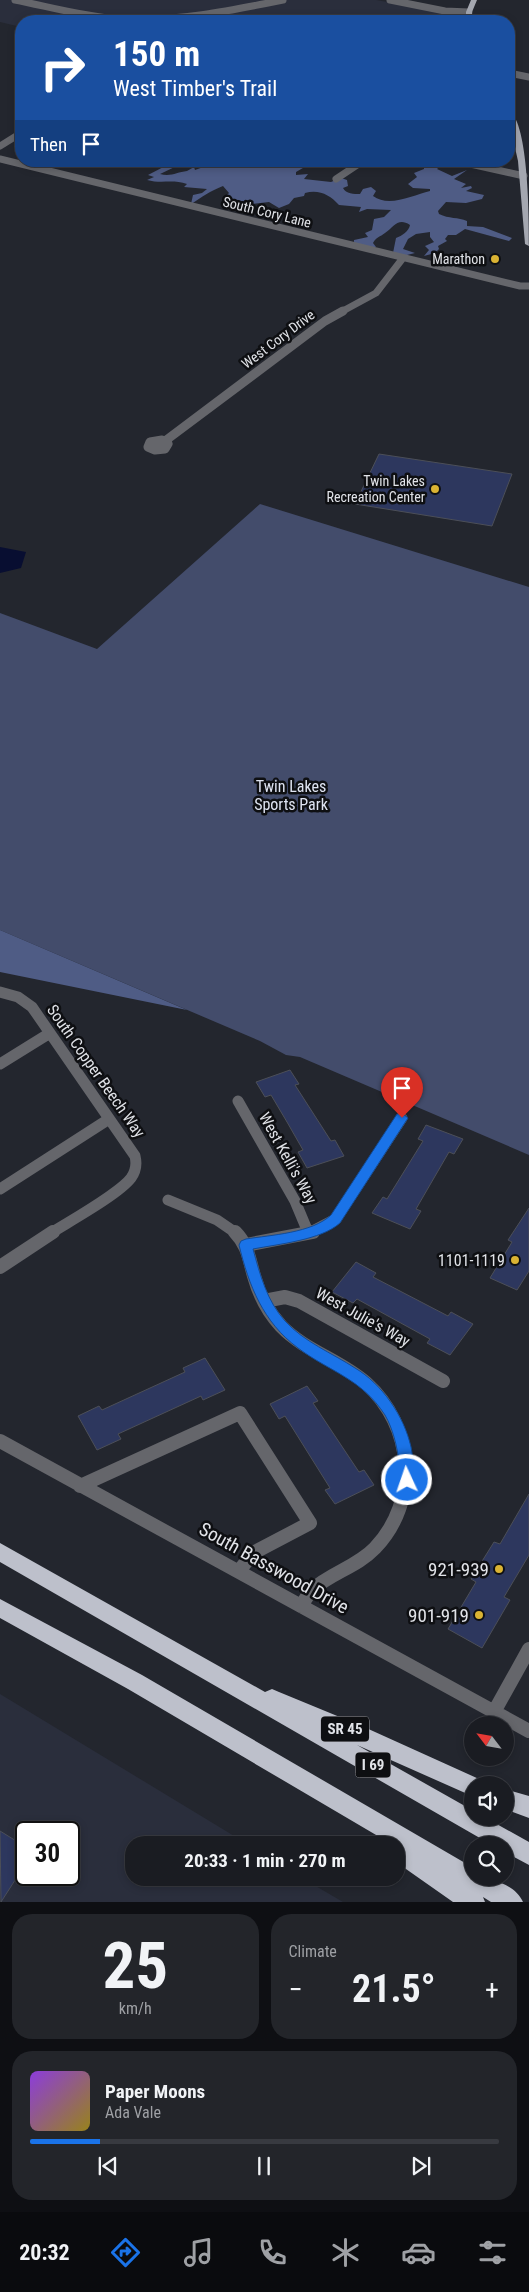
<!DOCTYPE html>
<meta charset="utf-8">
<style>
body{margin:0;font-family:"Roboto Condensed",sans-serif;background:#23252a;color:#f1f3f6;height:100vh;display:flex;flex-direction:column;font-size:19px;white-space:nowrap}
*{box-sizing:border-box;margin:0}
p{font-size:16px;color:#9fa1a5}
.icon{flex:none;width:28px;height:28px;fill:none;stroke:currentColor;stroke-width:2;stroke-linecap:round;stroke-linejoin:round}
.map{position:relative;height:1902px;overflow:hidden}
.details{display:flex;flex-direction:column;gap:12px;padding:12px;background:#0e0f13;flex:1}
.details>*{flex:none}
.top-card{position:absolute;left:15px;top:15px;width:500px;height:152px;border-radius:20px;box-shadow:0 2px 8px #0003,0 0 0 1px #383a40;background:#1a4fa0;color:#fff;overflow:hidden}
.needle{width:32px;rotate:301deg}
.controls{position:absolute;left:464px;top:1716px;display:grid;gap:10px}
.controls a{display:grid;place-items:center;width:50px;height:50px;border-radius:50%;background:#1a1c22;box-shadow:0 2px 8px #0003,0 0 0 1px #383a40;font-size:25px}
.speed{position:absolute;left:15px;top:1821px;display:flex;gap:10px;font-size:25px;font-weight:700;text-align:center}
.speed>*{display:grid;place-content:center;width:65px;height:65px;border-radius:50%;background:#1a1c22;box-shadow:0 2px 8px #0003,0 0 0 1px #383a40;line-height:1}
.speed .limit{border:2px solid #111;border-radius:8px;background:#fff;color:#111}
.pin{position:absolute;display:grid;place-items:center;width:42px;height:42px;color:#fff;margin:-51px -21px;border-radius:50% 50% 50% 0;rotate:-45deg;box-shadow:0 0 5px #0007}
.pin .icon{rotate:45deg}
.me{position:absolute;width:55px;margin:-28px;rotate:357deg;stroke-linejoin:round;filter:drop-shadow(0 0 4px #0008)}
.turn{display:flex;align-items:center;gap:18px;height:105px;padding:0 15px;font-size:22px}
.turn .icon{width:65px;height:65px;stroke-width:2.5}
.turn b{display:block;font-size:35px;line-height:42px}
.then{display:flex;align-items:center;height:48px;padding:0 15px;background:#0003;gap:10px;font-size:19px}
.big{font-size:38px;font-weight:700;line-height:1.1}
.details .card{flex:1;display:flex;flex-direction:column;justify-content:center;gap:8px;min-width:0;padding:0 18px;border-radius:20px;background:#23252a}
.details .dial{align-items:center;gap:0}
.dial b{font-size:65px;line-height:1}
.song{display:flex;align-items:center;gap:15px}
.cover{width:60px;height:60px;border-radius:8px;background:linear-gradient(135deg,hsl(270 70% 55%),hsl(50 70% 35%))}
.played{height:5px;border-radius:2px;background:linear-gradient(90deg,#1a73e8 15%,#383a40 15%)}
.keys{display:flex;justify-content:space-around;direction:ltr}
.heat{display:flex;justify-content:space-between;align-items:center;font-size:28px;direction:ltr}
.details .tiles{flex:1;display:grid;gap:12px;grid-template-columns:1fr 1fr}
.card:last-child{grid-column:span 2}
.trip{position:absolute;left:125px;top:1836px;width:280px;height:50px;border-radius:20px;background:#1a1c22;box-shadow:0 2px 8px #0003,0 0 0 1px #383a40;font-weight:700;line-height:50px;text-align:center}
.tab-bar{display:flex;height:80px;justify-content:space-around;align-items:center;background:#0a0b0e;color:#9fa1a5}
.tab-bar .icon{width:35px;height:35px}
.tab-bar .selected{color:#1a73e8}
.tab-bar b{font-size:22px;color:#f1f3f6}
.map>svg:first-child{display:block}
.built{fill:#2a2e3c;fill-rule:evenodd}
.green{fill:#434c6b}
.forest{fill:#4f5c85}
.water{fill:#080e31}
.building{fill:#2d375e;stroke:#4c4f58}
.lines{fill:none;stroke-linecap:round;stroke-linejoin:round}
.street-far3{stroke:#65666b;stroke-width:7}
.street-far2{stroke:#65666b;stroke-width:9}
.street-far1{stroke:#65666b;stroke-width:11}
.street{stroke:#65666b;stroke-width:14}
.primary{fill:#a4a7b0;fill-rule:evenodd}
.highway{fill:#bdc0cb;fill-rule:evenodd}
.route{fill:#1a73e8;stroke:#114b97}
.poi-dot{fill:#dab333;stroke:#0e0f12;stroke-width:2}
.labels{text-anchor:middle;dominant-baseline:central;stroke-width:5;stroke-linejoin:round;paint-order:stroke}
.far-street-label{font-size:14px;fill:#e1e3e8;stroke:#0e0f12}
.far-poi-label{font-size:14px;fill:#e1e3e8;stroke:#0e0f12;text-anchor:end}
.shield{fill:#0e0f12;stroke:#a2a3a8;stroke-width:1}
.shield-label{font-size:15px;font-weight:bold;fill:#e1e3e8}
.park-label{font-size:16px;fill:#dfe4f2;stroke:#0e0f12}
.street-label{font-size:16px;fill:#e1e3e8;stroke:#0e0f12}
.poi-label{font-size:16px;fill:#e1e3e8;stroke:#0e0f12;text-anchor:end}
.near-street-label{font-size:19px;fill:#e1e3e8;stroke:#0e0f12}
.near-poi-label{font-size:19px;fill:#e1e3e8;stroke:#0e0f12;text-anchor:end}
</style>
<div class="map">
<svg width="529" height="1902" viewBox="0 0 529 1902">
<rect width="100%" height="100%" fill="#23262e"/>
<path class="built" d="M0 0H376L461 15 465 18 466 21H21V27L0 22Z
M0 1694 249 1845H134V1878H302L343 1902H0ZM26 1832H69V1875H26Z"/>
<path class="green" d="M260 504 529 587V1155L300 1057 286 1055 260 1041 0 930V613L97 649Z"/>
<path class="forest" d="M220 161H315L296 172V175L308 174 304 179 331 182 341 178 347 180 348 186 343 188C346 194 354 194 360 194L363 189 371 187 376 191 373 196C389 208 413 195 430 191V189L413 188 408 184 417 177 414 173 424 169V165L434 161 453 162V165L440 166 437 169 452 176 467 170 454 179 466 184 461 188 471 186 472 188 466 191 484 195 482 199 466 203 446 202 438 211 439 214C449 219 458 217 467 221V226L483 227 512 238 509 241 465 229 456 235H448L445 239 447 241 438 246 439 249 435 253 424 256 429 250 425 246 434 242 430 237V232L416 234 408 239 403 249 415 253 403 256 393 253 396 238C402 236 409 231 410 225 398 217 394 227 385 233 380 237 376 237 373 243L376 247H370L354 243V240L368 237 365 233 372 230 374 219 384 217 391 210 367 209 359 212 361 207 339 205C330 195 319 189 305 193L304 196 294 198 289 204 279 208 269 202 235 206 239 200 223 199 229 193 223 186C210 191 202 197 191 204L193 195 202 193 207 189 184 187 187 184C173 179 161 184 147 180L154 177 148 175 173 162 181 164 160 174C171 177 177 172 187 171L194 167 195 170Z
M0 930 187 1010 0 972Z"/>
<path class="water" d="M0 547 26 552 21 568 0 573Z"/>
<path class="building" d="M379 454 512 474 492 526 355 504Z
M290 1070 299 1084 295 1085 331 1141 335 1140 344 1156 307 1168 298 1152 303 1150 287 1122 271 1095 265 1097 256 1082Z
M426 1125 463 1139 454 1154 449 1152 416 1209 421 1211 410 1229 372 1213 383 1197 387 1199 423 1141 418 1139Z
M529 1208V1271L517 1290 490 1278 512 1242 508 1240Z
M356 1262 376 1273 373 1277 448 1316 451 1312 473 1324 450 1355 427 1343 430 1339 357 1299 353 1303 332 1292Z
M205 1358 225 1390 203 1400 201 1396 118 1434 121 1439 97 1450 78 1416 99 1406 102 1410 185 1372 183 1368Z
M307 1386 318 1401 313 1403 359 1472 364 1470 374 1485 335 1504 325 1490 330 1488 285 1416 279 1419 270 1404Z
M529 1494V1555L504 1597 510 1600 482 1648 448 1629 476 1582 471 1579 494 1542 500 1544Z
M0 1831 26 1847V1863L1 1902Z"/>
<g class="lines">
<path class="street-far3" d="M15 0C50 7 85 17 120 19 175 22 229 11 283 0
M390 0 445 11 469 12
M509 73 529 77
M0 146 21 133
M0 159 520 286H529
M457 161 524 176
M336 179 363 161
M341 312 376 293 403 258"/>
<path class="street-far2" d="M162 440 168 444 165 449 155 450 148 447 150 442Z
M165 441 325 321 343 311"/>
<path class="street-far1" d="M0 992 18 997 32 1007 135 1156C137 1164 136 1171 131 1178 119 1194 70 1221 51 1233
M0 1064 50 1033
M238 1101 295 1201 308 1232
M0 1189 109 1119
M168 1200 217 1220 236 1233
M309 1233 336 1219 402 1118"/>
<path class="street" d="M235 1232C248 1245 249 1259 254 1276 259 1294 268 1312 281 1326 305 1351 340 1360 366 1383 414 1426 420 1501 375 1548 357 1567 330 1573 312 1590 307 1595 305 1601 301 1606
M246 1245 313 1232
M0 1267 53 1232
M264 1301 285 1297 299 1301 443 1381
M0 1441 529 1731
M80 1486 240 1413 310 1523 253 1553 239 1571
M494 1712 529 1649"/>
<path class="primary" d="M471 0H477L472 12V21H466V12Z
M509 111C529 122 529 223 529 246L525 244 518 161 509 121Z"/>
<path class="highway" d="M0 1543 265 1692 272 1689 279 1692 364 1727 479 1779 482 1785H472V1796L357 1745 472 1810V1818H486L529 1842V1865L505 1852V1845H492L0 1562Z
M0 1599 142 1675 472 1867V1878C491 1878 515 1884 523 1902H491L483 1897 485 1902H453L396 1862V1845H386L388 1842 128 1689 0 1618Z
M505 1789 529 1796V1818L505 1809Z"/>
</g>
<path class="route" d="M402 1113 408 1118 406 1121 340 1223C321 1240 279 1244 253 1249 260 1275 267 1301 285 1321 304 1342 332 1353 355 1368 382 1384 404 1416 411 1447 413 1459 417 1473 412 1485L407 1487 402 1485C398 1477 401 1470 399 1462 397 1446 393 1429 385 1415 361 1378 330 1372 298 1348 263 1322 249 1286 239 1245L241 1241 246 1239C271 1235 312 1233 331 1215L397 1114Z"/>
<g class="poi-dot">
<circle cx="495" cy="259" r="5"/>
<circle cx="435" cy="489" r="5"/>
<circle cx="515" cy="1260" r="5"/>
<circle cx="499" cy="1569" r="5"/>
<circle cx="479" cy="1615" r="5"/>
</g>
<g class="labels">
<g class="far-street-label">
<text transform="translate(267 212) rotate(14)">South Cory Lane</text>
<text transform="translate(278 339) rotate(-37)">West Cory Drive</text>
</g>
<g class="far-poi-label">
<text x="485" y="259">Marathon</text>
<text x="425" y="481">Twin Lakes<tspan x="425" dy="16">Recreation Center</tspan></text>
</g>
<g class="shield">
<rect x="321" y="1716.5" width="48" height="25" rx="4"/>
<rect x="355.5" y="1752.5" width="35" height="25" rx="4"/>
</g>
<g class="shield-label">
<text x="345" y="1729">SR 45</text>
<text x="373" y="1765">I 69</text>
</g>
<g class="park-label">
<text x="291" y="786">Twin Lakes<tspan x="291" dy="18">Sports Park</tspan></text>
</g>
<g class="street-label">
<text transform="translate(96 1071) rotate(55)">South Copper Beech Way</text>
<text transform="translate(288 1158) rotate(61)">West Kelli's Way</text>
<text transform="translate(363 1317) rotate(29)">West Julie's Way</text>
</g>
<g class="poi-label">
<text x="505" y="1260">1101-1119</text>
</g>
<g class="near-street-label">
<text transform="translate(274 1568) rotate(29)">South Basswood Drive</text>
</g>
<g class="near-poi-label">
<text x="489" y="1569">921-939</text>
<text x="469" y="1615">901-919</text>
</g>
</g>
</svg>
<div class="controls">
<a><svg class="needle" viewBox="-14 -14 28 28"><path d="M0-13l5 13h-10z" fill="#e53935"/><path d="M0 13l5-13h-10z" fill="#9fa1a5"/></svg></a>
<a><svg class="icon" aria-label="sound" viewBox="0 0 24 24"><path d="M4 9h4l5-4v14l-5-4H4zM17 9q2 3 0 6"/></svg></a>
<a><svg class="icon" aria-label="search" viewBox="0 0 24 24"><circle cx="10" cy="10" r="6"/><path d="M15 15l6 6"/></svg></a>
</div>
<div class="speed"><div class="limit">30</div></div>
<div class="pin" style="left:402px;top:1118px;background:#d93025"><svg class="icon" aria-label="arrive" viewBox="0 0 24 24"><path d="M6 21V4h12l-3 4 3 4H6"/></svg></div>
<svg class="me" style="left:407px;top:1480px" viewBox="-20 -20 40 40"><circle r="17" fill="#1a73e8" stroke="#fff" stroke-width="3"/><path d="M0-11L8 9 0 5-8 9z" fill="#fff"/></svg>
<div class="trip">20:33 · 1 min · 270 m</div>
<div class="top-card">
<div class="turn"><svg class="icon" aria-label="right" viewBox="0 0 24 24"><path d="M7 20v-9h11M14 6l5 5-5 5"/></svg><div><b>150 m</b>West Timber's Trail</div></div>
<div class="then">Then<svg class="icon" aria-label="arrive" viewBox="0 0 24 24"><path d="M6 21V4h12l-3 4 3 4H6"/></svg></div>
</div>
</div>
<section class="details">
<div class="tiles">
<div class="card dial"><b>25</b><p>km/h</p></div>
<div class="card"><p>Climate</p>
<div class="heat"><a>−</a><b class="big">21.5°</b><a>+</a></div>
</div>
<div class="card">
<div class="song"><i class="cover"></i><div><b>Paper Moons</b><p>Ada Vale</p></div></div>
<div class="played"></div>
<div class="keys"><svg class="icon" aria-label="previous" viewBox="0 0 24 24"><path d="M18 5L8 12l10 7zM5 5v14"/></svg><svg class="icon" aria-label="pause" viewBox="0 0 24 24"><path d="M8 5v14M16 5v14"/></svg><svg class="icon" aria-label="next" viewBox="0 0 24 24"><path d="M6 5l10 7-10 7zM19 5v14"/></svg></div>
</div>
</div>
</section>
<nav class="tab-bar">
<b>20:32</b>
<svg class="icon selected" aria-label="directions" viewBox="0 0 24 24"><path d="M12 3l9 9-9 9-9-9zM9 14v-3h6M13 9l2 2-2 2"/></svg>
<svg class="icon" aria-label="music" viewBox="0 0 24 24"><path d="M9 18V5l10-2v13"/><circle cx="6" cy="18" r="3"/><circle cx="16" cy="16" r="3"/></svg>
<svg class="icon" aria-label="phone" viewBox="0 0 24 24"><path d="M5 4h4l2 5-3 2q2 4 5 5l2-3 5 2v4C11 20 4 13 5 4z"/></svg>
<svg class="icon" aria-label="climate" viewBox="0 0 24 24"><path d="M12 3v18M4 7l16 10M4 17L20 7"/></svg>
<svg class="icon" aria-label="car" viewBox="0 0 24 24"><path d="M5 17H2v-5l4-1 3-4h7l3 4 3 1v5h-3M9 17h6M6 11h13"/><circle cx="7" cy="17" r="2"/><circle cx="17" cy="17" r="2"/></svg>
<svg class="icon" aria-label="filters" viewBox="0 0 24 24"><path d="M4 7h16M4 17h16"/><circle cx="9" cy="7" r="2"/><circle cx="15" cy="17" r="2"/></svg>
</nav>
